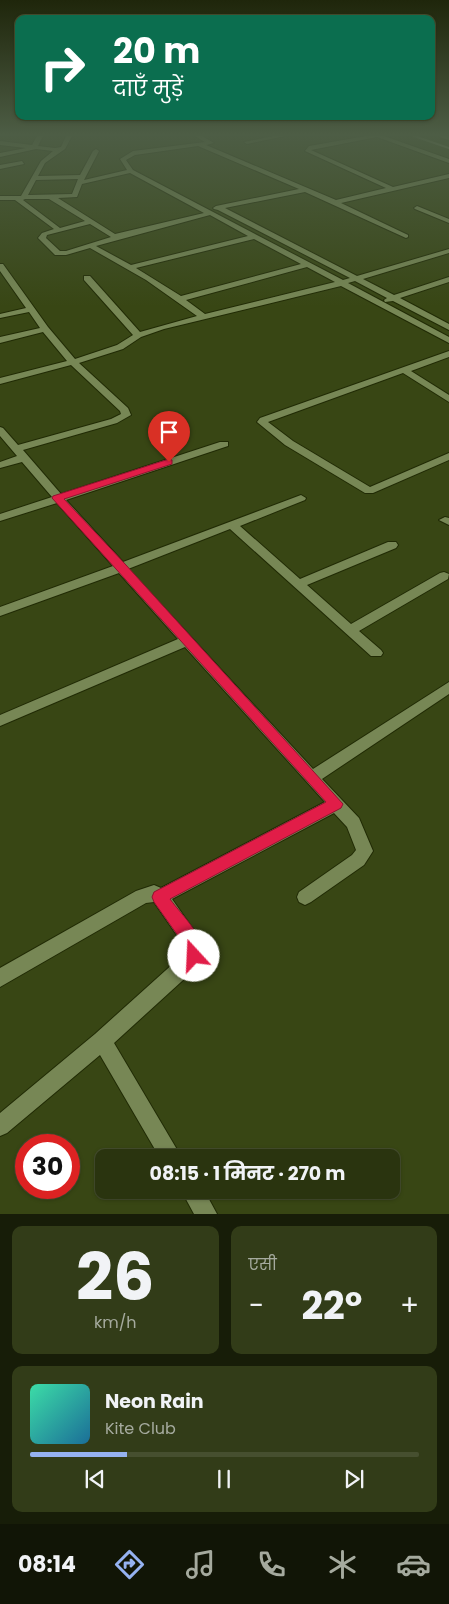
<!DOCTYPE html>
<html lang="hi">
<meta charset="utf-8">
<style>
body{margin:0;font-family:Poppins,"Noto Sans Devanagari",sans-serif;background:#323c18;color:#f1f3f6;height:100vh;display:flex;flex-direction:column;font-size:19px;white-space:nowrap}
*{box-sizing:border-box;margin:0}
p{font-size:16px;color:#a5aa9e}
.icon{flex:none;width:28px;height:28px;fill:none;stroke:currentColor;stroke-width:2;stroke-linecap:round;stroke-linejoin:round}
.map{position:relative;height:1214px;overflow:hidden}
.sheet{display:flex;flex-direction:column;gap:12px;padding:12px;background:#171d08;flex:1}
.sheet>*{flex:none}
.top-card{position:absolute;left:15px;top:15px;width:420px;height:105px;border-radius:10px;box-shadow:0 1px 4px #0004,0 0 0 1px #464f2f;background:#0b6e4f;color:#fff;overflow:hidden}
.speed{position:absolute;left:15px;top:1134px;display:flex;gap:10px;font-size:25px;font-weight:700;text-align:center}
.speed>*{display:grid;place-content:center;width:65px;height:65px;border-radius:50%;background:#2a340f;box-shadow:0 1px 4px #0004,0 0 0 1px #464f2f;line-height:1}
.speed .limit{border:8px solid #d22;background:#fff;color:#111}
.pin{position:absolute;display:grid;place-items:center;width:42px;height:42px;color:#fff;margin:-51px -21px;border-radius:50% 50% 50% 0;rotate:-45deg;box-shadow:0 0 5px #0007}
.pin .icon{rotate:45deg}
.me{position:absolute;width:55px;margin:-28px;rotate:340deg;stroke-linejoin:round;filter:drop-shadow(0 0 4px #0008)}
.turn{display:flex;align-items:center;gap:18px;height:105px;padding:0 15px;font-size:22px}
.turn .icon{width:65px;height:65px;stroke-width:2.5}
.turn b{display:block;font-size:35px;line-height:42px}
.big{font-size:38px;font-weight:700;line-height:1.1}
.sheet .widget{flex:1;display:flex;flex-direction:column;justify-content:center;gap:8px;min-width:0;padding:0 18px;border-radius:10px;background:#323c18}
.sheet .dial{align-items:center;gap:0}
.dial b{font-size:65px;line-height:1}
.song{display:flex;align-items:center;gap:15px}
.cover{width:60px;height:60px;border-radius:8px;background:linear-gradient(135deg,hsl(160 70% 55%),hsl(200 70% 35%))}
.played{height:5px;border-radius:2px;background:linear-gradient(90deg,#95b2f1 25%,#464f2f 25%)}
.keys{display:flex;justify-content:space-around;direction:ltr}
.heat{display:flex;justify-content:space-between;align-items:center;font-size:28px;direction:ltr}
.sheet .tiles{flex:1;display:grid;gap:12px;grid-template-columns:1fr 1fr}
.widget:last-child{grid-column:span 2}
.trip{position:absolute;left:95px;top:1149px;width:305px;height:50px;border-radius:10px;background:#2a340f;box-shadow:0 1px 4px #0004,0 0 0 1px #464f2f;font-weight:700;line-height:50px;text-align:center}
.tab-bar{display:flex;height:80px;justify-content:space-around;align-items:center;background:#111506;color:#a5aa9e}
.tab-bar .icon{width:35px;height:35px}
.tab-bar .on{color:#95b2f1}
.tab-bar b{font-size:22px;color:#f1f3f6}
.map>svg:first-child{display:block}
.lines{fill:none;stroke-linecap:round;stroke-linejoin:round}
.minor-casing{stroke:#212b05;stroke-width:2}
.minor{fill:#778755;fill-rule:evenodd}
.rail{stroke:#95a17d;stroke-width:2}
.route{fill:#e11d48;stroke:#92132f}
</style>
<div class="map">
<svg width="449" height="1214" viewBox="0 0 449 1214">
<rect width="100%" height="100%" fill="#384614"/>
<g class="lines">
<g class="minor-casing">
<path id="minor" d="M37 136H43L38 146 55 148 61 147 66 136H72L65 149 45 163 38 176 80 175 93 151 96 149 99 151 84 180 127 170 120 159 133 151 205 142 195 136H202L214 143 206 145 336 200 386 188 305 151 309 146 366 136H384L449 159V163L377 137 311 150 393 187 449 174V178L341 203 408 235V237L406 238 305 192 225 208 357 276 449 249V253L363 279 394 295 449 277V282L400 298 449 324V330L393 301 385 302 384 300 387 298 355 281 348 283 449 337V343L341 286 164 329 141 337 123 349 79 363 128 408 131 415 117 423 23 450 61 494 220 442H228V446L66 500 123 562 301 495 306 498 305 500 240 526 300 579 388 542H396L398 545 396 548 307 585 351 624 440 573 444 572 449 574 448 579 359 631 381 650 383 653 381 656H371L230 529 128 569 313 769 449 682V694L322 779 359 818 373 851 364 865 311 902 305 905 299 902 297 897 299 892 352 855 356 850 347 827 334 813 172 899 200 939C206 952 201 961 193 971L114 1043 182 1158H160L100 1055 7 1133 0 1136V1113L95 1034 185 953V947L154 902 146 903 0 987V968L136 891 154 885 161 888 325 802 185 647 0 726V715L178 639 119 573 0 616V607L113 566 57 503 0 521V514L52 497 22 462 0 468V462L17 456 0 436V427L3 428 18 445 111 419 121 414 120 411 71 365 0 384V378L67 361 43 332 0 343V337L40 328 29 312 0 318V314L26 308 0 271V264H3L48 327 75 359 117 345 133 335 84 280V276H90L140 332 197 316 146 280 90 248 66 255H55L38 238 42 233 54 229 15 200H0V196H21L41 161 53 151 36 149 0 157V153L26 148 0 145V141L32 145ZM198 146 299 189 216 206 213 208 214 209 218 210 350 278 343 280 133 170 126 160 135 155ZM130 173 204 213 115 234 58 198 77 197 82 184ZM78 179 72 194 28 195 36 180ZM25 199H49L85 221 60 228 23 200ZM210 215 248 236 131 265 96 246ZM90 224 111 237 66 251H60L46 238 47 235ZM254 239 301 264 181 296 136 268ZM307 267 335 282 205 314 186 300Z
M273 136H285L247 144 244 142Z
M439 136H449V140L440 137Z
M22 161 24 164 0 169V165Z
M417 206 449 219V223L415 209 414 208Z
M449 351V357L411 371 449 395V402L403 373 268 422 293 441 370 487 449 453V460L373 493H365L285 445 257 422 260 418Z
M445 517 449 518V525L439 520Z
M181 1190H204L217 1214H194Z"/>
</g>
<use href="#minor" class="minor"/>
<path class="rail" d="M414 136 449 148"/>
</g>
<linearGradient id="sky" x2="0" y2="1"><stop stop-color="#1f260b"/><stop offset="0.44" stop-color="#4d5d45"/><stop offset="1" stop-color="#4d5d45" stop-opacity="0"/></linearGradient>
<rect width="449" height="306" fill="url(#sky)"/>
<path class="route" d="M169 459 172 460V464L64 499 126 565 343 804 341 808 170 899C182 916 210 940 200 961L194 963 189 961 186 956V947L154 902 152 897 154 892 326 802 52 498 53 496Z"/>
</svg>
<div class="speed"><div class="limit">30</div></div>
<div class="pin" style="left:169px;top:462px;background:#d93025"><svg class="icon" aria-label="arrive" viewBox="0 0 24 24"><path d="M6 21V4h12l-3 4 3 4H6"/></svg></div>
<svg class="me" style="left:194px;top:956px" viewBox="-20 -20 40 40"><circle r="19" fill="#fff"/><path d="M0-13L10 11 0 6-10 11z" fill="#e11d48"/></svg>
<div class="trip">08:15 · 1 मिनट · 270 m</div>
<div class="top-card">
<div class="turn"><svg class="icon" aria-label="right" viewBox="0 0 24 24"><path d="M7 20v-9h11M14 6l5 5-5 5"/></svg><div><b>20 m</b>दाएँ मुड़ें</div></div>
</div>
</div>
<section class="sheet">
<div class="tiles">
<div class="widget dial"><b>26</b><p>km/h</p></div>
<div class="widget"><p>एसी</p>
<div class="heat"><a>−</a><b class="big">22°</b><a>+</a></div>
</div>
<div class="widget">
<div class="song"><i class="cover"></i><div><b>Neon Rain</b><p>Kite Club</p></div></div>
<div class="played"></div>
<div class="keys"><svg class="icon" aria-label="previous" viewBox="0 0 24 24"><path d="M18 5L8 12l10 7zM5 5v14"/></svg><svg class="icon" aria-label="pause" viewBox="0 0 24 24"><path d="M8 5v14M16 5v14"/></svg><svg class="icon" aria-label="next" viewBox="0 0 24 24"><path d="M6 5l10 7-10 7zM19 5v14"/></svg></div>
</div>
</div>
</section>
<nav class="tab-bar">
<b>08:14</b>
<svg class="icon on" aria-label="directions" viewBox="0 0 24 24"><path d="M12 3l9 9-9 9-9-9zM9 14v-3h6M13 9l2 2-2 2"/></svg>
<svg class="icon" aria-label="music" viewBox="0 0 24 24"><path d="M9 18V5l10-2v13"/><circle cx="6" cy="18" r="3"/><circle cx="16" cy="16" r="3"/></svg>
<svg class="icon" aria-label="phone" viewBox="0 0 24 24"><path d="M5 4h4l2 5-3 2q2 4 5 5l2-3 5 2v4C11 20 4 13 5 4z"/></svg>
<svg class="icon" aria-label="climate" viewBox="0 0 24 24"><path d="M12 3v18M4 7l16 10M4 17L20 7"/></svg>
<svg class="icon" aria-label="car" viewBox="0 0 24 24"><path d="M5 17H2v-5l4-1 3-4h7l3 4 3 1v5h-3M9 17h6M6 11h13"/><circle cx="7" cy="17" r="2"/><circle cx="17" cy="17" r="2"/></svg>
</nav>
